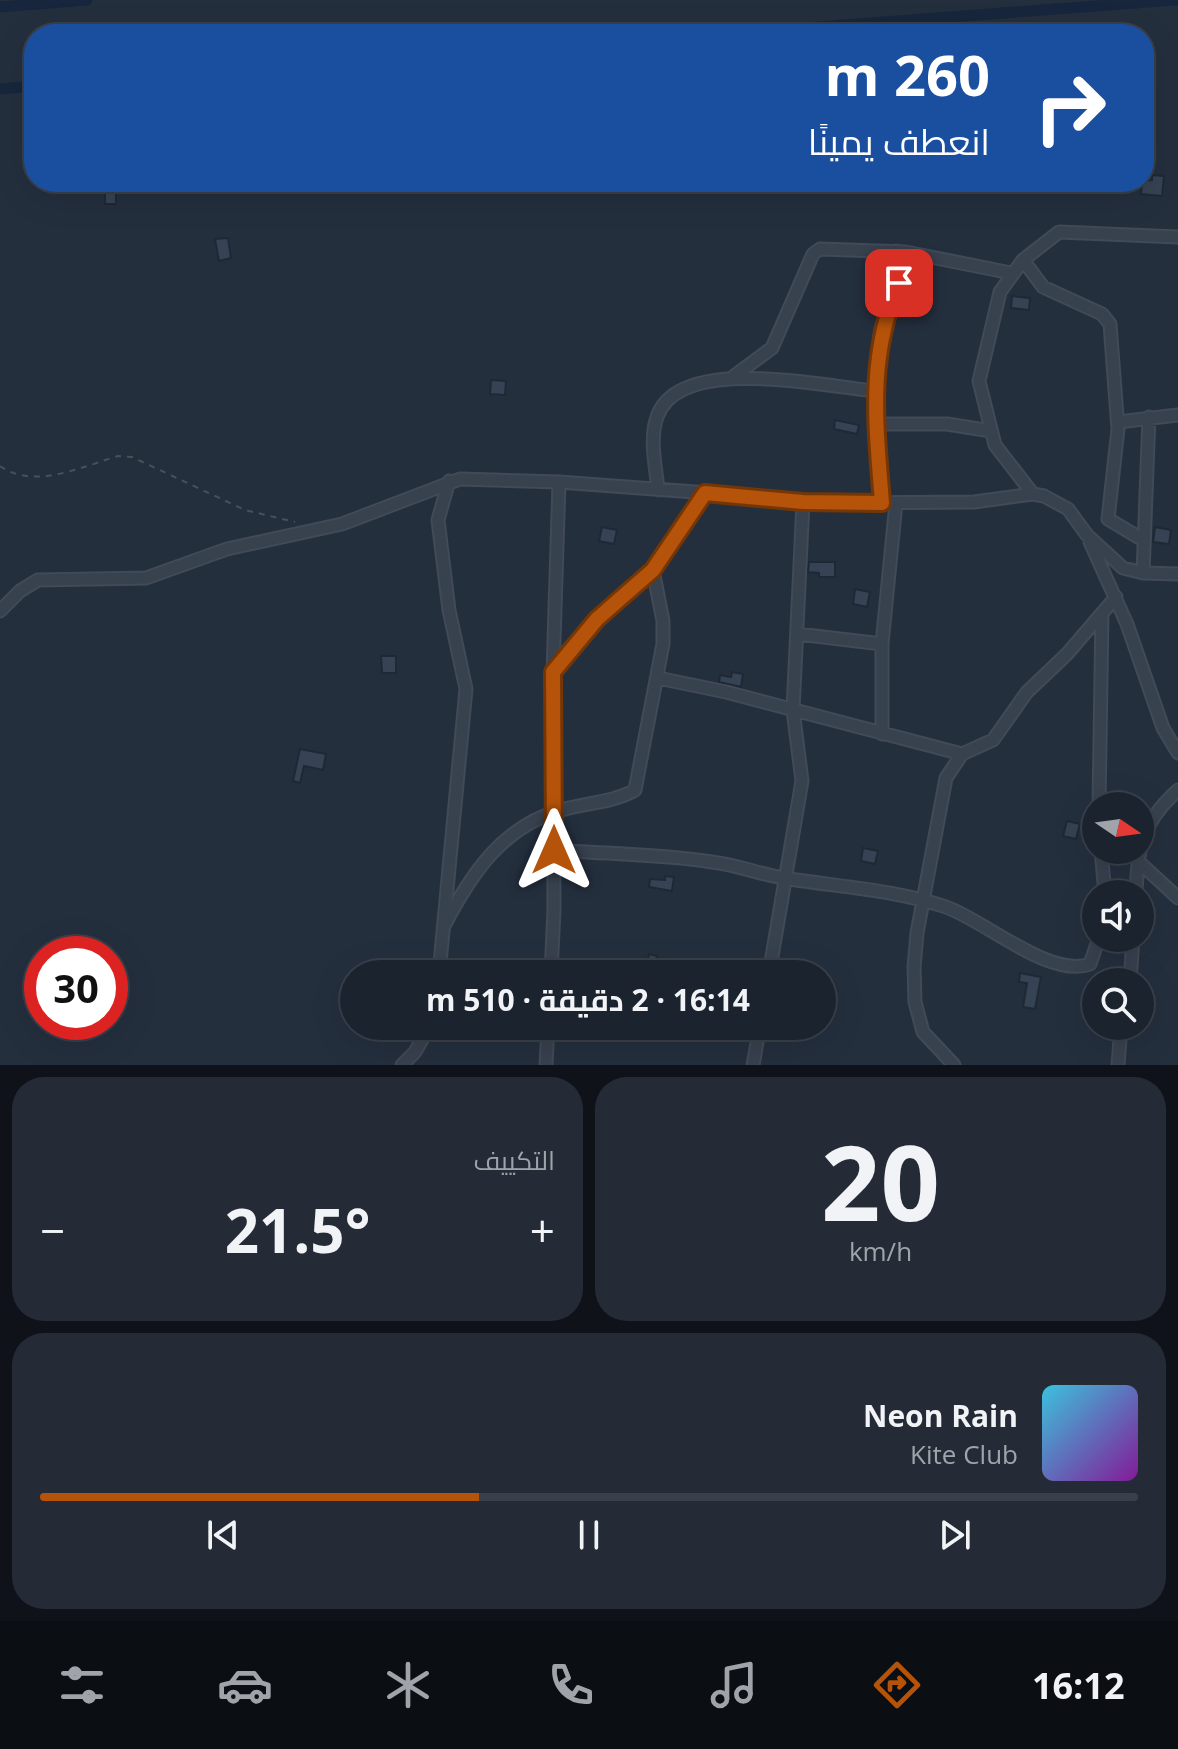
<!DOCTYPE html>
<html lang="ar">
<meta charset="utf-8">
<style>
body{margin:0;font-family:"Open Sans",Cairo,sans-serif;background:#242b36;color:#f1f3f6;direction:rtl;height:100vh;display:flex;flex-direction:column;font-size:30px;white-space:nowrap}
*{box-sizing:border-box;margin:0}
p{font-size:26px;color:#a0a4aa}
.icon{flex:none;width:44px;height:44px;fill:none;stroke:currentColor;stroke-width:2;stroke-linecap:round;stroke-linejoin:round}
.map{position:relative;height:1065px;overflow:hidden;direction:ltr}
.drawer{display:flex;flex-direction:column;gap:12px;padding:12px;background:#0f1319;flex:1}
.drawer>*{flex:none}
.hud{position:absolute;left:24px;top:24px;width:1130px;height:168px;border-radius:32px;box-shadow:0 8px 32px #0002,0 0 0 2px #39404a;direction:rtl;background:#1a4fa0;color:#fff;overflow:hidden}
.needle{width:52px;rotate:103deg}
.controls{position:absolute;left:1082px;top:792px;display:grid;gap:16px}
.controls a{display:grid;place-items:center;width:72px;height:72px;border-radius:50%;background:#1b232e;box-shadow:0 8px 32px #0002,0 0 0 2px #39404a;font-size:40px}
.speed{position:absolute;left:24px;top:936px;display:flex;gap:16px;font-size:40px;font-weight:700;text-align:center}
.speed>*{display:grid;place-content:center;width:104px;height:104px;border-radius:50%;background:#1b232e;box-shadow:0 8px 32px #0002,0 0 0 2px #39404a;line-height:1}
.speed .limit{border:12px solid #d22;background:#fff;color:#111}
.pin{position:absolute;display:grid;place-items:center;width:68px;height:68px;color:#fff;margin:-34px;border-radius:16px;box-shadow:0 4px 12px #0006}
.me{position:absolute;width:88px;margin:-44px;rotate:0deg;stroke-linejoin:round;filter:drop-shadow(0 0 6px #0008)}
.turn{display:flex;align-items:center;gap:28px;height:168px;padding:0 32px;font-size:36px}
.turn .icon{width:104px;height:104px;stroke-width:2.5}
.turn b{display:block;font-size:56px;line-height:68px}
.big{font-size:60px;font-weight:700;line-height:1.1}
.drawer .tile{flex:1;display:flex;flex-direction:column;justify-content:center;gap:12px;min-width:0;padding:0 28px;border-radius:32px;background:#242b36}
.drawer .dial{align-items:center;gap:0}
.dial b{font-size:104px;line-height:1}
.song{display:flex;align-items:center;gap:24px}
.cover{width:96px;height:96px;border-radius:12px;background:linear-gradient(135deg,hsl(190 70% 55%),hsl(290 70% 35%))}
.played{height:8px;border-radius:4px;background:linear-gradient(90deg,#b45309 40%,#39404a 40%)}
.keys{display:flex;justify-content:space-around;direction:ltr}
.heat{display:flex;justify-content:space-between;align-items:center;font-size:44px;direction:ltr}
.drawer .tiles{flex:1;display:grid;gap:12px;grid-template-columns:1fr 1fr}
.tile:last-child{grid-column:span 2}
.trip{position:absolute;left:340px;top:960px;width:496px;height:80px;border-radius:40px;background:#1b232e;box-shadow:0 8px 32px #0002,0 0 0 2px #39404a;font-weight:700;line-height:80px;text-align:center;direction:rtl}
.tab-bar{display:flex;height:128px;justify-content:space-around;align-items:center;background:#0b0e12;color:#a0a4aa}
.tab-bar .icon{width:56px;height:56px}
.tab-bar .selected{color:#b45309}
.tab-bar b{font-size:36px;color:#f1f3f6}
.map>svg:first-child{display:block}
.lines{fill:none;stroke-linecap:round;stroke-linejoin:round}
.canal{stroke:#17263c;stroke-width:11}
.building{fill:#364354;stroke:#1f2835;stroke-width:2}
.minor-casing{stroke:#414a57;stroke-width:15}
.path{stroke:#3f5557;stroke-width:2;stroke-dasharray:6 6;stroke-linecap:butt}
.minor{stroke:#38414e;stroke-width:11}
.route-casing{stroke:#753606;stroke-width:20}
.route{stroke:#b45309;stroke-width:14}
</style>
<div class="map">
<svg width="1178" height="1065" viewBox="0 0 1178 1065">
<rect width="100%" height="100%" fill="#242f3e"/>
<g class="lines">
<path class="canal" d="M0 7 87 0
M726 34 1175 0
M0 89 34 86"/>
</g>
<path class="building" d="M1152 175 1164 176 1162 196 1141 194 1142 182 1152 180Z
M105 182H116V204H105Z
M228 238 231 258 219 261 215 239Z
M1012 296 1030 298 1029 310 1011 308Z
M491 380 506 381 505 395 490 394Z
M835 420 859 425 857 434 834 429Z
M602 527 617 530 614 544 599 541Z
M1155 527 1171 530 1169 544 1153 542Z
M809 562H835V577H819V573L808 572Z
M855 589 870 592 867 607 853 604Z
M381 656H396V673H382Z
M732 672 743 674 741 687 719 682 720 675 731 677Z
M300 749 326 754 323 770 304 766 300 783 293 781Z
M1067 821 1080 824 1076 839 1063 836Z
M863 848 878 851 875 864 861 861Z
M665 876 674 877 672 891 649 887 650 879 665 880Z
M649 954 657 956 656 964 686 970 685 974 646 971Z
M1020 973 1041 977 1035 1009 1023 1007 1027 983 1019 982Z"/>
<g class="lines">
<g class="minor-casing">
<path id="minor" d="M1023 260 1043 287 1102 314 1110 324 1118 429 1108 519 1143 540
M734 376 772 348 813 254 820 249 906 252 1011 273
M1118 422 1178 415
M877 424H947L991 431
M658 490C656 467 649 439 657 417 679 353 825 387 876 391
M1033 494 995 445 979 381 1000 292 1023 260 1059 232 1178 237
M882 503C878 447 871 390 880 334 885 301 905 288 896 251
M1090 542 1127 624 1163 728 1178 753
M1143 573 1149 417
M0 611 20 591 38 580 146 578 227 549 342 524 460 479 559 482 844 503 974 502 1033 494 1044 496 1068 509 1087 535 1123 568 1143 573 1178 574
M798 634 882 644
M553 672 597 619 653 570 705 493
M658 678 726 692 962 754
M882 734V644L896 503
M1099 806 1102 613
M554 850C607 854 660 854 712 862 739 865 764 876 790 879 841 887 896 890 946 907 984 920 1050 979 1090 964L1099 938
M1101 850 1105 894
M1138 861 1178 898
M1136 894C1138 847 1141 823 1178 790
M444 926C470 876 501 828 558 811 582 803 613 803 635 790L663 644V621L653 570
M439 974 466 689 449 610 438 520 449 481
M551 974 554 910 553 672 559 482
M769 974 802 781 793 710 803 502
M1130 982 1133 938
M402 1065 415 1052 430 1026
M546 1065 548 1026
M753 1065 760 1026
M954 1065 923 1032 915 1002 914 967 917 933 946 778 962 754 993 740 1027 692 1067 654 1116 597
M1118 1065 1121 1026"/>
</g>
<path class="path" d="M0 466C34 490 81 467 118 456L132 457 245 510 295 522"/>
<use href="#minor" class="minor"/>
</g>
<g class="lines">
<g class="route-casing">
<path id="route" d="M554 850 553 672 597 619 653 570 705 493 803 502 882 503C876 424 867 358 899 283"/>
</g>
<use href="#route" class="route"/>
</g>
</svg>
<div class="controls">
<a><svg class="needle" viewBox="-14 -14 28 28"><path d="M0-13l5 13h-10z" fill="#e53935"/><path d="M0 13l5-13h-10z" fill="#a0a4aa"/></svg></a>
<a><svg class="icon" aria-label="sound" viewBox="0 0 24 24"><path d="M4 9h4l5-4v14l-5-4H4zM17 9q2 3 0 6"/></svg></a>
<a><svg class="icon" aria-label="search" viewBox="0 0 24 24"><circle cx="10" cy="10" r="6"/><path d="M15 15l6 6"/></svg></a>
</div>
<div class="speed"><div class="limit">30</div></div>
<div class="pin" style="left:899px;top:283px;background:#d93025"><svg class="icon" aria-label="arrive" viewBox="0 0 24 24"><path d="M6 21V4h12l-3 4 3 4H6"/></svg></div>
<svg class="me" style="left:554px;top:850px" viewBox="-20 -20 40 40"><path d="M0-17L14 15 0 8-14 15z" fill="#b45309" stroke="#fff" stroke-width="4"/></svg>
<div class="trip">16:14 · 2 دقيقة · 510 m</div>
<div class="hud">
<div class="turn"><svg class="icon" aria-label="right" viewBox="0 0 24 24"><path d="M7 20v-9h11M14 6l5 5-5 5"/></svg><div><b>260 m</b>انعطف يمينًا</div></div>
</div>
</div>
<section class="drawer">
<div class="tiles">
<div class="tile dial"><b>20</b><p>km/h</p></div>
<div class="tile"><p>التكييف</p>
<div class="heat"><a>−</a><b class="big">21.5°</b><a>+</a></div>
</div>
<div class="tile">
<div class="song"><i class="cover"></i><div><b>Neon Rain</b><p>Kite Club</p></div></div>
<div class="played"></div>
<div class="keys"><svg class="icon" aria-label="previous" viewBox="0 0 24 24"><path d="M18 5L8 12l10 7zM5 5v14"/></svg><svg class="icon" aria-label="pause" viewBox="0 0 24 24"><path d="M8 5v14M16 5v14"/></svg><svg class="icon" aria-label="next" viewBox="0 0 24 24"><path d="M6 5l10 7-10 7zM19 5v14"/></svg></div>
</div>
</div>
</section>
<nav class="tab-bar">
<b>16:12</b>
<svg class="icon selected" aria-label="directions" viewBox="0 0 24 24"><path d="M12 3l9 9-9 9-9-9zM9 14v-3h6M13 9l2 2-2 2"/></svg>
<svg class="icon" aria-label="music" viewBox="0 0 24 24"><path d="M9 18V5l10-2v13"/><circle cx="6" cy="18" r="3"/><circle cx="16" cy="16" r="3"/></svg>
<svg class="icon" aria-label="phone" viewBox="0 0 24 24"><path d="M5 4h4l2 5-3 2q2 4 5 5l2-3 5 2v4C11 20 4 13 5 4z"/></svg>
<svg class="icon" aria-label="climate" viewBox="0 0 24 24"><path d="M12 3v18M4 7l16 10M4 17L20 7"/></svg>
<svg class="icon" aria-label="car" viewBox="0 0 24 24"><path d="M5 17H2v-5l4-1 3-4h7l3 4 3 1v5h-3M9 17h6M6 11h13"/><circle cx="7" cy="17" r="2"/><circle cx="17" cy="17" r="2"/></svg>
<svg class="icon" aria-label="filters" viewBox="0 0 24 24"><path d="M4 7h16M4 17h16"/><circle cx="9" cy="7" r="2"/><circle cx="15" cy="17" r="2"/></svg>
</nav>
